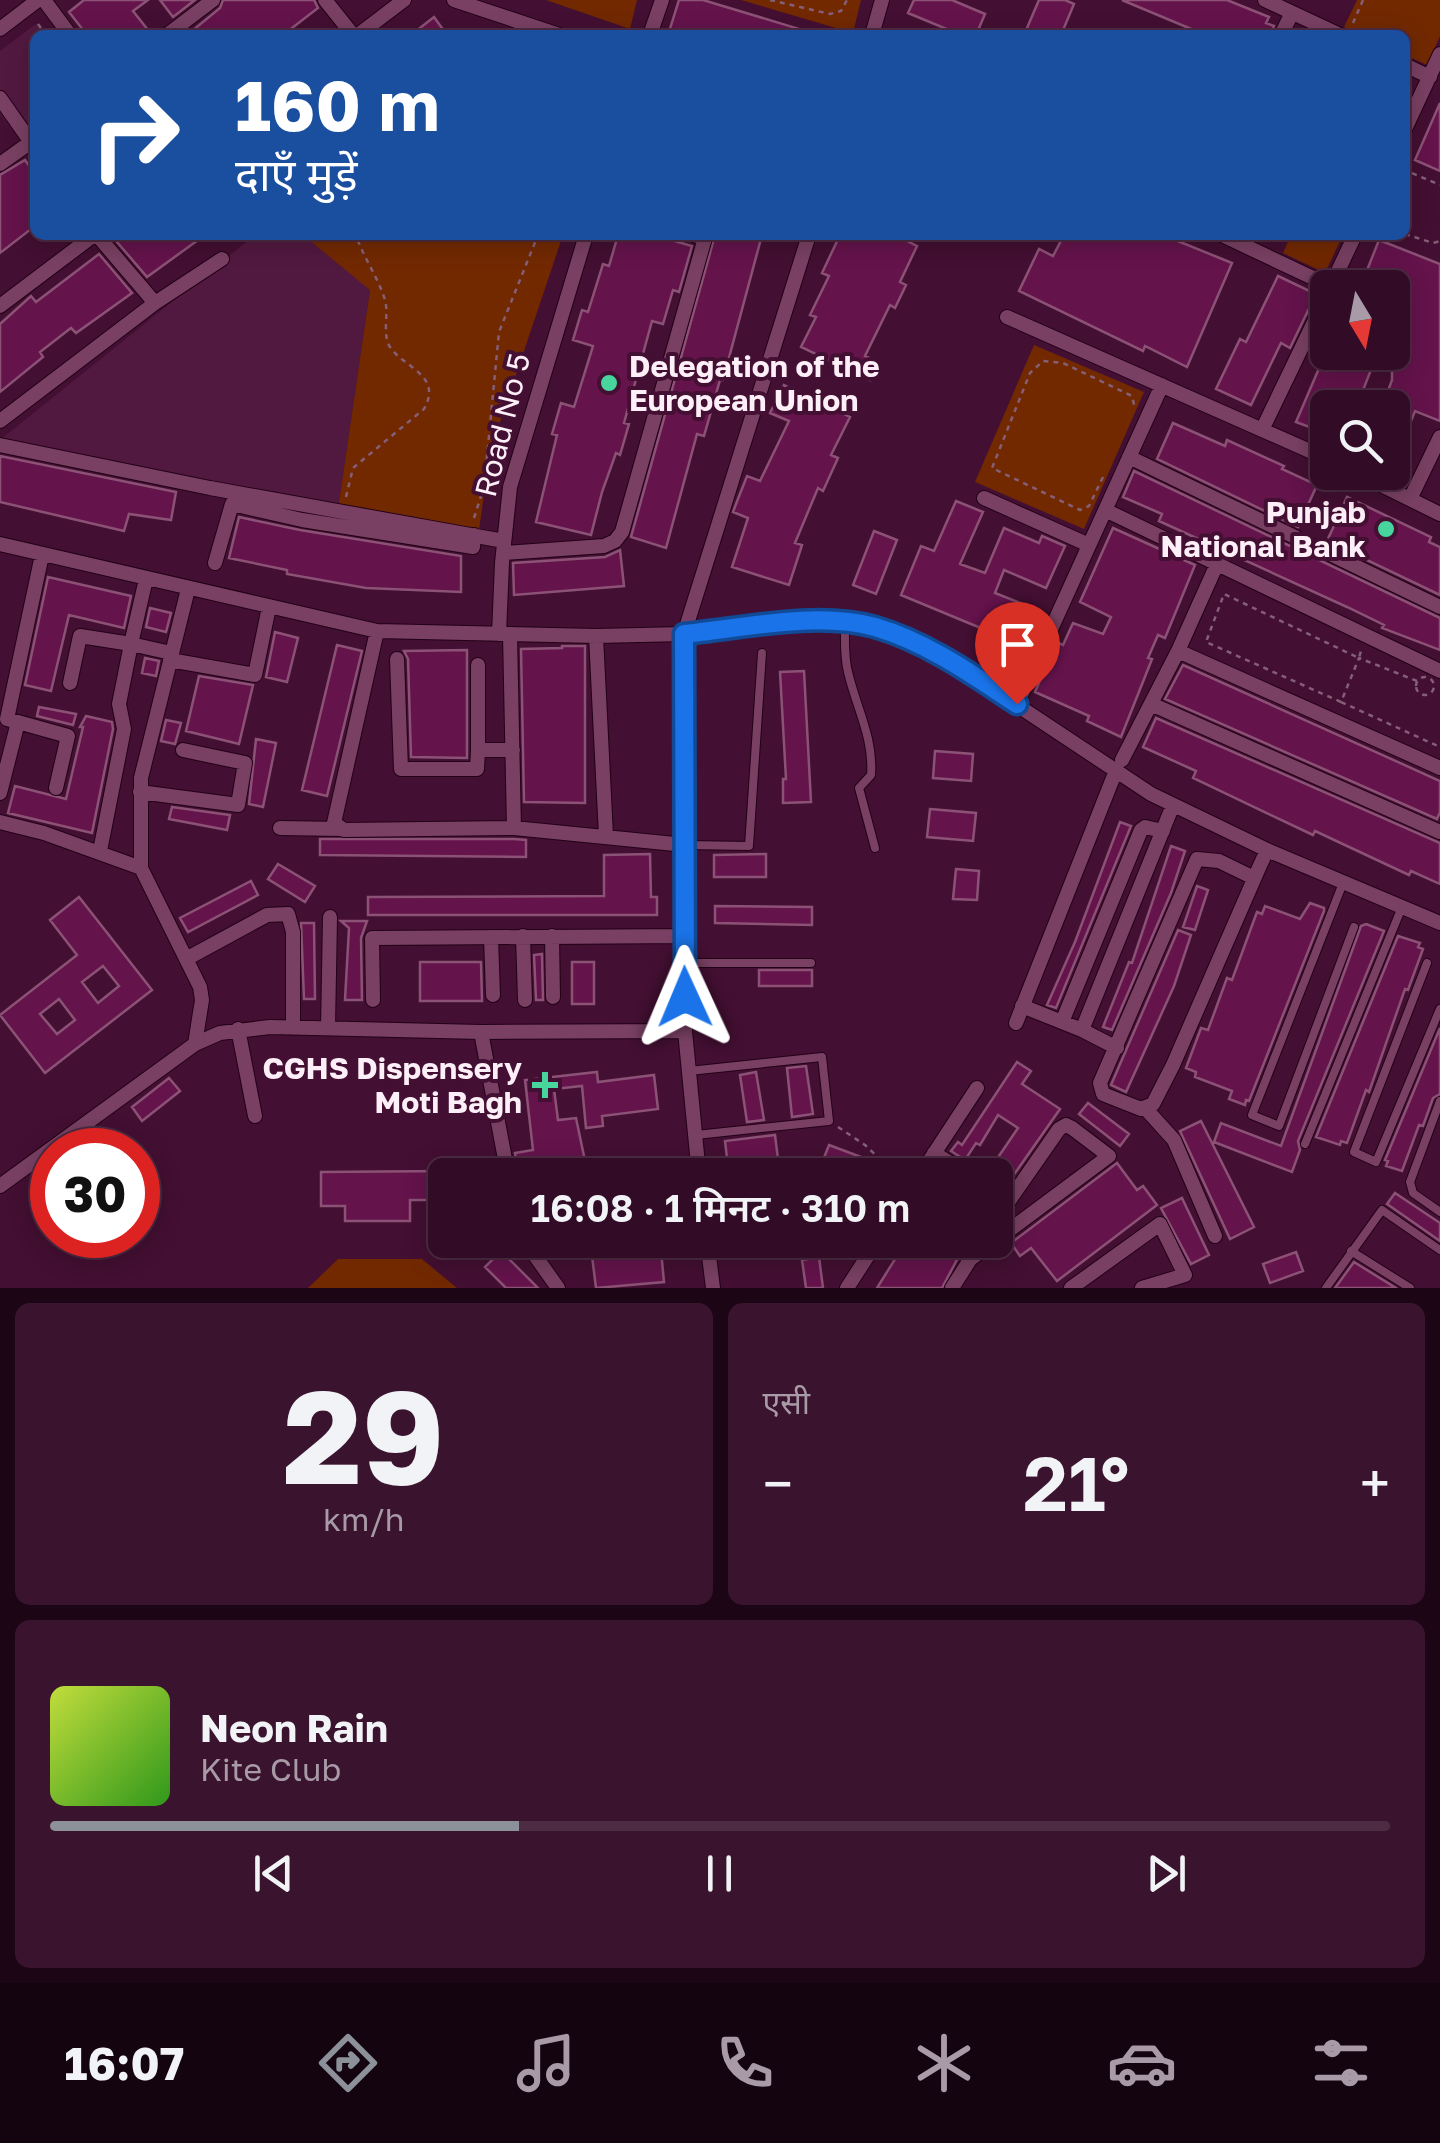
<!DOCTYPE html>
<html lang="hi">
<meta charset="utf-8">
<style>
body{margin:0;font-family:"Golos Text","Noto Sans Devanagari",sans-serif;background:#3a142e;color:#f1f3f6;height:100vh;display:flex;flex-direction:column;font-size:38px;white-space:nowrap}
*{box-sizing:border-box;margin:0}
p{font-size:32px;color:#a89ba7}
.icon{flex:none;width:55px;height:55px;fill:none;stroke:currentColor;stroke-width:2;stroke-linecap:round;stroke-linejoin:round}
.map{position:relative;height:1288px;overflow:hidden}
.panel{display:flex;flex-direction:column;gap:15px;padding:15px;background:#1c0615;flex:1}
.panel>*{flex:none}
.hud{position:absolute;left:30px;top:30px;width:1380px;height:210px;border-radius:15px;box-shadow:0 5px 25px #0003,0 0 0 2px #4d2b43;background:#1a4fa0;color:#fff;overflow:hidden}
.needle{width:65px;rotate:170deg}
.fabs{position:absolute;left:1310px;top:270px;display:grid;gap:20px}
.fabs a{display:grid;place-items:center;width:100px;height:100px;border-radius:15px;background:#320b26;box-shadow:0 5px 25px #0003,0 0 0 2px #4d2b43;font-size:50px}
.speed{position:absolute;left:30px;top:1128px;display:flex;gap:20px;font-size:50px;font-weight:700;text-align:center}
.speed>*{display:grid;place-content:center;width:130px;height:130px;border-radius:50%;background:#320b26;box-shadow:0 5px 25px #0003,0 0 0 2px #4d2b43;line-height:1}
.speed .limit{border:15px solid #d22;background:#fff;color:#111}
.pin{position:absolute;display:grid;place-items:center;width:85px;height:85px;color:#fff;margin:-102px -42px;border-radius:50% 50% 50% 0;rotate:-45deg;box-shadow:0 0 10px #0007}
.pin .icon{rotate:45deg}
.me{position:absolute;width:110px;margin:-55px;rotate:359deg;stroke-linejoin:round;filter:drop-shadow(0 0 8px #0008)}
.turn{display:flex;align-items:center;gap:35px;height:210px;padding:0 40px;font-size:45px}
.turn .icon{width:130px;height:130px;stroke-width:2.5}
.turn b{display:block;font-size:70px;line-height:85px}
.big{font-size:75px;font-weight:600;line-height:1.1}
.panel .card{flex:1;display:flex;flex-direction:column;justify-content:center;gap:15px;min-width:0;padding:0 35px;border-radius:15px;background:#3a142e}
.panel .dial{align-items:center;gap:0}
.dial b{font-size:130px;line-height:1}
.song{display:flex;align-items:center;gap:30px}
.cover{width:120px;height:120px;border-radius:15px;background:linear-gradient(135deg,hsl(70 70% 55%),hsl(110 70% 35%))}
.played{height:10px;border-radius:5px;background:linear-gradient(90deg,#8c9099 35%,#4d2b43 35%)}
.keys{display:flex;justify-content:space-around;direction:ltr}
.heat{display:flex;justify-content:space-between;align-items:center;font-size:55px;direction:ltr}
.panel .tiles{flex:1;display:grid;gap:15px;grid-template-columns:1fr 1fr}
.card:last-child{grid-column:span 2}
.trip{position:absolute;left:428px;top:1158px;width:585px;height:100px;border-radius:15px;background:#320b26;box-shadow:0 5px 25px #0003,0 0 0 2px #4d2b43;font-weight:600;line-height:100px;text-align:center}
.tabs{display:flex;height:160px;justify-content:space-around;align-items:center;background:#14040f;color:#a89ba7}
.tabs .icon{width:70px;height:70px}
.tabs .on{color:#8c9099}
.tabs b{font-size:45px;color:#f1f3f6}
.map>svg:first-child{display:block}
.built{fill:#521940}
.green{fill:#722900}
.building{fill:#64134b;stroke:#8c5276;stroke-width:2.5;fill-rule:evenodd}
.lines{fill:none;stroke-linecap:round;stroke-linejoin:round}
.service-casing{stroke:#230017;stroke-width:10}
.minor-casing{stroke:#230017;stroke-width:16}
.path{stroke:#855f78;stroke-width:2.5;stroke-dasharray:5 5;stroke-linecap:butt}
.service{stroke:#794063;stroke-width:8}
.minor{stroke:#794063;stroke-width:14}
.route-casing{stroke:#114b97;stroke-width:25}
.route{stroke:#1a73e8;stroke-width:18}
.poi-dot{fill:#47d49d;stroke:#430f32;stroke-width:4}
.labels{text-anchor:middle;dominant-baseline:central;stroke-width:8;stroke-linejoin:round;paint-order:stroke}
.poi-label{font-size:30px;font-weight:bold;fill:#fdeff7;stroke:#430f32;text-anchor:end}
.street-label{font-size:30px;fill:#fdeff7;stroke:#430f32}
</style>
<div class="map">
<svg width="1440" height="1288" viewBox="0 0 1440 1288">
<rect width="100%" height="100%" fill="#430f32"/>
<path class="built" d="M37 23 46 35H35V159L0 114V51Z
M255 235H303L370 289 337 516 0 440Z"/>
<path class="green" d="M546 0H637L630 29Z
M741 0H861L853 33Z
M1357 0H1440V36L1427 65 1405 55V35H1361L1344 27Z
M303 235H563L490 452 478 537 337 516 370 290Z
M1291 235H1343L1325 273 1283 253Z
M1034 345 1144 392 1084 529 975 482Z
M338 1259H422L457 1288H308Z"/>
<path class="building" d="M84 0H148L133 11 152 35H87L69 12Z
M160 0H195L173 17Z
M223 0H314L318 8 283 35H187L220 8Z
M679 0H703L809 32 808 35H668Z
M914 0H952L985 14 976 35H961L908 13Z
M1039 0H1065L1074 4 1061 35H1024Z
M1122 0H1227L1269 17 1266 23 1274 26 1270 35H1194L1196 31Z
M434 17 447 35H411Z
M1440 103V171L1415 160Z
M25 160 35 174V226L0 253V175Z
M111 235H205L147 277Z
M618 235H654L692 246 679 292 673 290 663 324 652 321 624 423 629 424 620 455 616 453 602 492 591 535 536 522 557 435 552 434 561 403 574 407 593 346 573 340 582 310 588 312 603 264 609 266Z
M715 235H762L723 380H720L704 436 697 434 666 548 631 537Z
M840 235H895L917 246 900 282 906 285 895 308 890 305 865 356 878 362 870 380 801 347 816 317 810 315 829 276 822 273Z
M1064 235H1163L1232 263 1187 367 1145 346 1143 351 1019 291 1039 249 1053 256Z
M1379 240 1440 264V421L1415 411 1393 466 1392 402 1385 399 1392 380V288H1360Z
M99 254 132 293 76 333 71 328 40 352 43 357 0 392V324L31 296 36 302Z
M1278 276 1316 294 1290 348 1281 343 1251 405 1216 389 1240 339 1246 342Z
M1326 352H1378L1356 408H1328V434L1296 422Z
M784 385 850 417 831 455 838 458 823 491 818 488 795 543 802 545 789 585 732 567 748 518 733 512 736 504 747 476 760 481 789 421 770 413Z
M1173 423 1225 446 1227 440 1284 466 1282 469 1317 485 1298 527 1157 459Z
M0 456 176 492 171 520 129 514 124 531 0 502Z
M1134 471 1440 618V650L1382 628 1384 625 1347 607 1159 521 1162 514 1123 497Z
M1347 497 1431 537 1429 542 1440 547V595L1327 541Z
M956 501 983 512 960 564 985 573 1004 528 1039 543 1042 536 1065 546 1046 588 1004 570 995 593 1038 610 1020 656 996 647 1000 636 901 595 921 546 934 551Z
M239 517 300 530 461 556V592L366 588 287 574V570L229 558Z
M1113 528 1195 565 1165 638 1158 635 1148 658 1152 659 1121 737 1087 721 1089 716 1035 692 1057 642 1063 645 1073 623 1103 634 1111 617 1080 602Z
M874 531 897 540 876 594 853 585Z
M620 550 624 586 514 595 513 563 605 557Z
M48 577 131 596 124 628 69 615 51 691 25 685Z
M150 608 171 613 166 632 146 627Z
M275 632 298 638 287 682 266 677Z
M337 645 362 651 327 796 302 790Z
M562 646H585V803L524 802 521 649 562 648Z
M467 650V758L411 757 408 659 404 651Z
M145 658 159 661 156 676 142 673Z
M1183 665 1440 781V812L1437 819 1165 699Z
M804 671 811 802 783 803V779H786L780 672Z
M199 676 253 685 239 744 186 731Z
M39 707 76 714 73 725 37 716Z
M86 716 112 722 113 729 92 833 8 813 15 786 66 799 83 727H80Z
M1156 718 1440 843V884L1411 871 1409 875 1315 831 1313 835 1193 778 1196 771 1143 747Z
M166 720 181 723 175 744 161 741Z
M256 739 276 743 263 807 249 804Z
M935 751 973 754 971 781 933 778Z
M172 807 230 815 227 830 169 819Z
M930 809 976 813 973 841 927 837Z
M1120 822 1131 826 1056 1008 1047 1005 1075 942Z
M320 839H514L526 840V857L320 855Z
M1171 846 1185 851 1171 893 1112 1030 1103 1027 1129 962 1132 963Z
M650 854 651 897H657V915H368V897L604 896V855Z
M766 854V877H714V855Z
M278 864 315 886 305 902 268 879Z
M956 869 979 871 977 900 953 899Z
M251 881 258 895 188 932 180 918Z
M1197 886 1208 890 1195 930 1183 927Z
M79 897 152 990 45 1073 0 1015 77 955 50 920ZM103 966 119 986 98 1003 82 982ZM59 999 75 1020 57 1034 40 1014Z
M1310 903 1324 908V911L1249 1101 1246 1100 1245 1105 1229 1099 1232 1091 1195 1077 1196 1072 1186 1068 1201 1028 1208 1030 1227 978 1232 980 1257 912 1262 914 1265 906 1300 919Z
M715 906 812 907V925L715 923Z
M341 921H367L361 938 362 1000H345L349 928Z
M301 923H314L315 999H304Z
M1366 924 1384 931 1298 1141 1300 1150 1292 1172 1214 1142 1221 1123 1281 1146 1361 926Z
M1178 930 1191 935 1174 986 1126 1092 1111 1085Z
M1398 936 1420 943 1418 947 1423 949 1408 990 1405 989 1369 1092 1366 1090 1347 1143 1341 1141 1340 1145 1316 1137Z
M542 954 543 1000H536L534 955Z
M420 962H481L482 1001H420Z
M572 962H594V1004H572Z
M759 970H812V986H759Z
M1440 1028V1094L1433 1098 1423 1126 1419 1125 1402 1171 1386 1166 1388 1161 1385 1160Z
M1017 1062 1031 1071 1022 1084 1060 1109 1006 1186 995 1182V1175H986L1018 1128 998 1115 980 1145 976 1143 965 1160 951 1151 958 1142 962 1145Z
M806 1066 813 1114 792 1117 787 1068Z
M597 1072 598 1082 654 1075 658 1109 602 1116 603 1126 586 1128 582 1086 554 1089 558 1120 576 1118 588 1175H519L515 1153 533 1150 525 1080Z
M756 1072 764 1120 747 1122 740 1075Z
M169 1078 180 1091 142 1121 132 1107Z
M1088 1103 1129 1134 1120 1146 1079 1114Z
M1201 1121 1254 1227 1230 1239 1180 1131Z
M775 1135 780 1175H729L725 1141Z
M829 1145 877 1163 872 1175H817Z
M1117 1163 1137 1190 1143 1186 1157 1205 1057 1281 1031 1248 1020 1256 1011 1243Z
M445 1171V1200H410V1221H345V1206H321V1172Z
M1395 1193 1440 1223V1241L1387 1204Z
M1182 1198 1209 1255 1191 1264 1161 1208Z
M590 1240H660L664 1282 596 1288Z
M907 1240H917L944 1256 954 1240H973L959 1256 942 1288H877Z
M501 1251 538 1288H506L485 1267Z
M1296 1252 1303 1271 1270 1283 1263 1264Z
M819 1257 823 1288H806L802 1260Z
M1354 1262 1396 1288H1335Z"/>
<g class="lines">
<g class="service-casing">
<path id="service" d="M845 624C845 639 844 657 848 672 856 707 874 738 871 775L859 788 875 848
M686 845 749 846 762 653
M1343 883 1252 1115 1279 1126 1354 927
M684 963H811
M1427 963 1354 1152 1376 1162 1440 1009
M689 1071 822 1057 829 1121 696 1135
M1440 1101 1410 1182 1413 1193 1440 1212
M1305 1144 1402 907
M1351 1251 1410 1288
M1326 1288 1382 1210 1440 1250"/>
</g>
<g class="minor-casing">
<path id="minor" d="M44 0 70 35
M325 0 353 35
M454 0 559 35
M1265 0 1340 35
M0 29 38 0
M167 35 213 0
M358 35 404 0
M650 35 662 0
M872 35 882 0
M1281 35 1292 13
M1405 65 1430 77
M0 98 35 148
M1405 129 1440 54
M0 164 31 142
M1222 235 1330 286
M1330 288 1355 235
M155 303 222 259
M0 306 94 235
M1007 317 1328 459
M0 421 155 303 97 235
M1263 428 1328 293
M0 445 210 488 504 541
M1129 457 1440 607
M1355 472 1440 514
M984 498 1089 545
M1410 499 1440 437
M1105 510 1440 671
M0 544 377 631 596 636 684 634 799 623 873 627 920 645 958 666 1151 794 1267 850 1440 923
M503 553 604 546 615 541 622 532 705 238 694 235
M42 555 7 719 68 736 56 788
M215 563 232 504 302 520 473 547 474 535
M146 579 131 644 171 653
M377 631 334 823 344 830 514 828
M499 634 502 563 510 487 586 235
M510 634 514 828 685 845
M596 636 606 836
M1178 651 1440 768
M397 659 401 769H477L478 750
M170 660 255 675 269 607
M478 665V750H513
M70 683 80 636 131 644 119 704 124 729 100 851
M1022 693 1162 385
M1151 704 1440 832
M1122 760 1178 651 1217 564
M140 792 238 805 245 763 183 750
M0 793 18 722
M0 822 44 833 141 868 200 987 202 1000 195 1044 220 1033 270 1027 481 1032 685 1031
M280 828 341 829
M1163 831 1145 827 1141 830 1062 1022 1082 1030 1173 805
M141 868V778L188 589
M1254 878 1219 861 1197 859 1100 1083 1103 1094 1141 1109 1153 1104 1173 1065 1258 870 1267 850
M523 936 525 1000
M552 936 553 997
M491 937 493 995
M186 959 267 915 288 914 293 932V1027
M373 1000 372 938 683 936
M1022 1006 1062 1022
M1016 1023 1115 773
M328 1028 330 917
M238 1029 255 1116
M1082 1030 1117 1048
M481 1032 508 1175
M1146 1109 1174 1140 1215 1236
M934 1153 969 1175
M699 1175 685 1031 684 634 809 235
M920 1175 977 1088
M0 1186 195 1044
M995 1192 1009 1200
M524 1240 558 1288
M707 1240 713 1288
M968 1261 1109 1156 1072 1128 1066 1125 1059 1129 995 1221
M847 1288 878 1240
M952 1288 973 1255
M1071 1288 1160 1224 1185 1275 1142 1288"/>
</g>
<path class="path" d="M770 0 830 14 841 11 847 0
M1353 23 1363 0
M38 24 46 35
M1405 175 1407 171 1440 185
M1405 234 1433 243 1440 241
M1103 477 1089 506 1080 510 992 468 1030 373 1043 361 1063 363 1132 396 1135 409
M346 497 353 468 424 409C443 375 404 368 390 347 382 335 389 315 385 300 378 277 363 257 356 235
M474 518 484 487 499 332 538 235
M1416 686a9 9 0 1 1 18 0a9 9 0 1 1-18 0Z
M1417 681 1359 658 1341 702 1440 747
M1341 702 1206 642 1224 594 1359 658 1361 651
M838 1127 865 1145 897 1175"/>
<use href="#service" class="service"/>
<use href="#minor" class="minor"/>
</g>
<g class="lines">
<g class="route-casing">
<path id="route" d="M685 997 684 634C744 628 816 611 875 627 927 642 973 675 1017 704"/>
</g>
<use href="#route" class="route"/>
</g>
<g class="poi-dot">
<circle cx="609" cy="383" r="10"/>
<circle cx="1386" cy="529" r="10"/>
<path d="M540 1070h10v10h10v10h-10v10h-10v-10h-10v-10h10z"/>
</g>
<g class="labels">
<g class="poi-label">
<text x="629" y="366" text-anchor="start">Delegation of the<tspan x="629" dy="34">European Union</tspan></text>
<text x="1366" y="512">Punjab<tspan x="1366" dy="34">National Bank</tspan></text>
<text x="522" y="1068">CGHS Dispensery<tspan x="522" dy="34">Moti Bagh</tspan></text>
</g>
<g class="street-label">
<text transform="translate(502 425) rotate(-76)">Road No 5</text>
</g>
</g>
</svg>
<div class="fabs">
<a><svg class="needle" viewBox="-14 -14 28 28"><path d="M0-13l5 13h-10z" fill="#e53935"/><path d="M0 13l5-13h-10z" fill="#a89ba7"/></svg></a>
<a><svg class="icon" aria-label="search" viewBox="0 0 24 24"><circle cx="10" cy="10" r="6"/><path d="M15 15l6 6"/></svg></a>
</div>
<div class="speed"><div class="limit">30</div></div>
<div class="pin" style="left:1017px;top:704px;background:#d93025"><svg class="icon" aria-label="arrive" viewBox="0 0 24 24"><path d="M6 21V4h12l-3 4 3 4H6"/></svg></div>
<svg class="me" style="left:685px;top:997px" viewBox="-20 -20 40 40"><path d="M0-17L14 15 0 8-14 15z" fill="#1a73e8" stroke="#fff" stroke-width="4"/></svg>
<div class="trip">16:08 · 1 मिनट · 310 m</div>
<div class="hud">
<div class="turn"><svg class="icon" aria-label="right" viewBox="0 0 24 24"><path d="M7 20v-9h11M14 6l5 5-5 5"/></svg><div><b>160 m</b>दाएँ मुड़ें</div></div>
</div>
</div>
<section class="panel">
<div class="tiles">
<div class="card dial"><b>29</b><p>km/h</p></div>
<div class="card"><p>एसी</p>
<div class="heat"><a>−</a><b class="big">21°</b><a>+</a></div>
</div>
<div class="card">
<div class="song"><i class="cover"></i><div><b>Neon Rain</b><p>Kite Club</p></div></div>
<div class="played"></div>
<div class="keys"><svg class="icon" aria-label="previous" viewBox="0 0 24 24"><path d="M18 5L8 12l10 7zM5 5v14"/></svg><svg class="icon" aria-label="pause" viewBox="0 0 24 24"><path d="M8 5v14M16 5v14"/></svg><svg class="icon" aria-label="next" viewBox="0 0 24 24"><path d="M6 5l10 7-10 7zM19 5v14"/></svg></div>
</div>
</div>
</section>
<nav class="tabs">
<b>16:07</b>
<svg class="icon on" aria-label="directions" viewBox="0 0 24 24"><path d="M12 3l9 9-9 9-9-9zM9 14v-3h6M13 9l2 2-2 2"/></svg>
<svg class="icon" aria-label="music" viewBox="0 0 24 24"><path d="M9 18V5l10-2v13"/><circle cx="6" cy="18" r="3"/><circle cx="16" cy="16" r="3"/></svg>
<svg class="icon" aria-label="phone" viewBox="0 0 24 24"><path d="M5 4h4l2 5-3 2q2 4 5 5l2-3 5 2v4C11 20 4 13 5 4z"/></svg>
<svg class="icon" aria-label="climate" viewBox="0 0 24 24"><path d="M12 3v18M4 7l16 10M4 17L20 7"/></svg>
<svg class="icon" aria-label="car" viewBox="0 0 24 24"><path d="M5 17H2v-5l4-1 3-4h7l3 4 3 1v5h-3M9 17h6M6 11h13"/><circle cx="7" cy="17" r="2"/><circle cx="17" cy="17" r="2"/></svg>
<svg class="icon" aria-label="filters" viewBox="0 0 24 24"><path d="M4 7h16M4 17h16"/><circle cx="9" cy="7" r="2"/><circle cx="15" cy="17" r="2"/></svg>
</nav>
